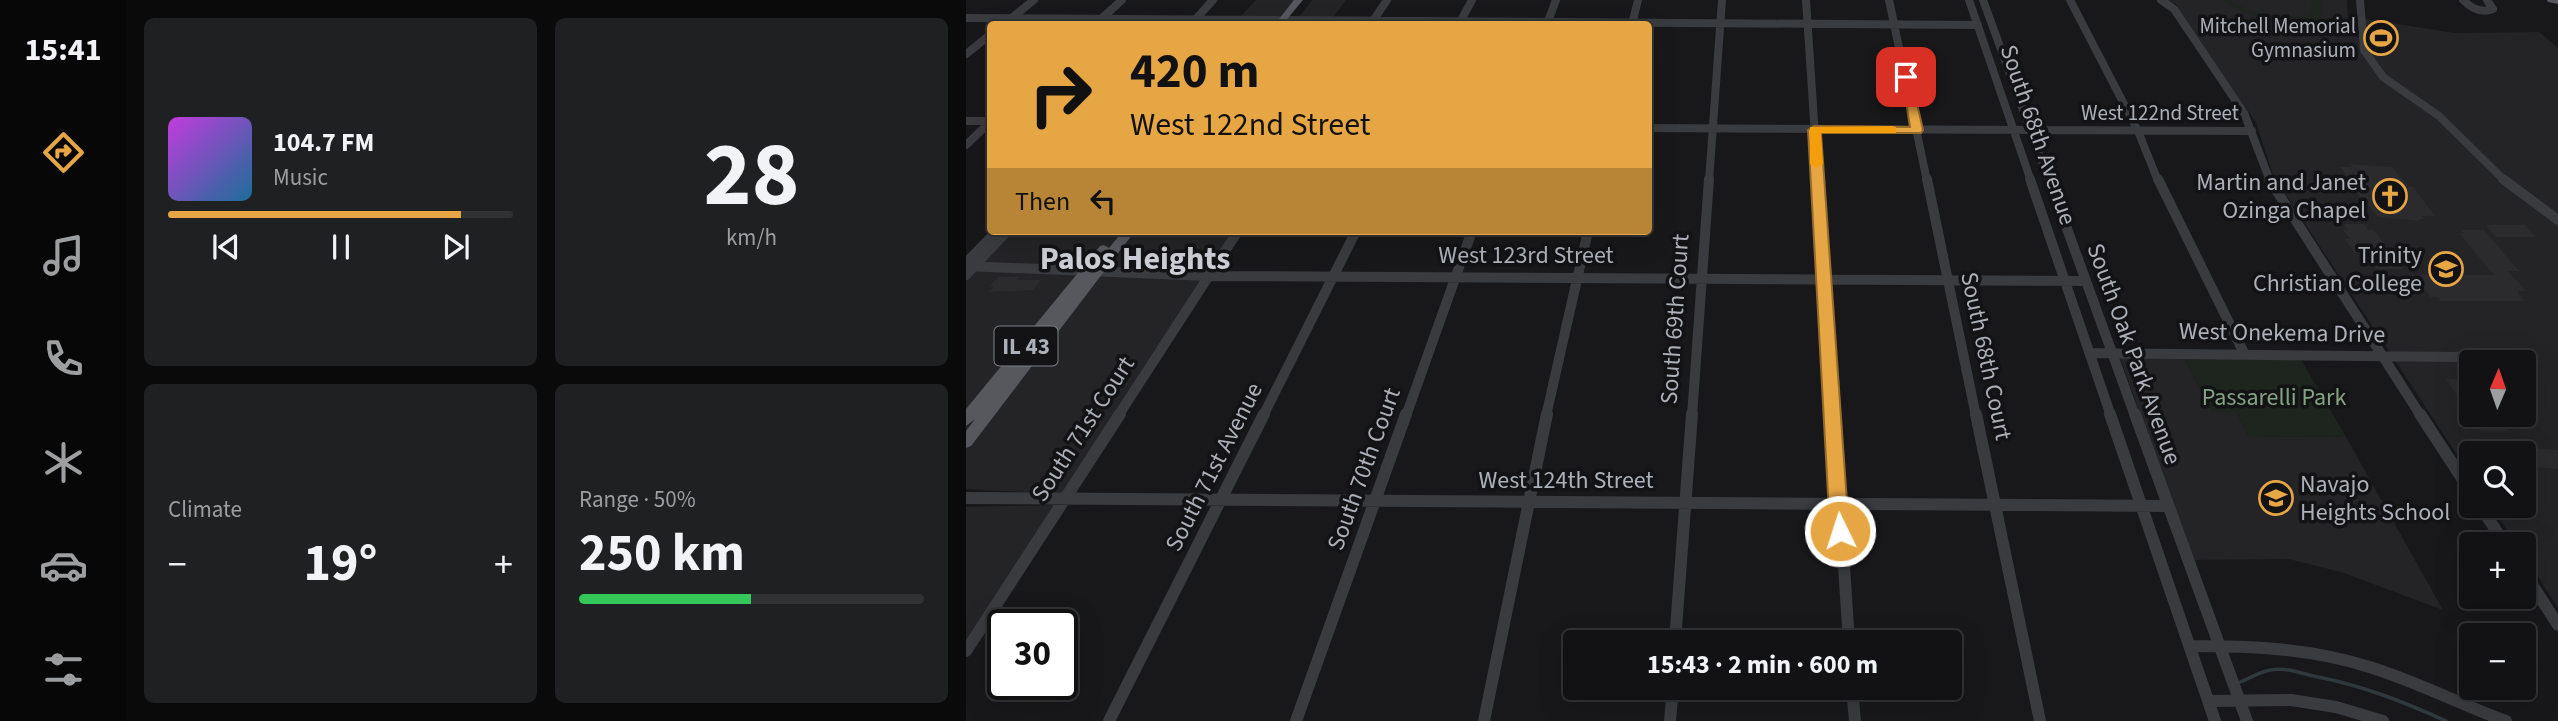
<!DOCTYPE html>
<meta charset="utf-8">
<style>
body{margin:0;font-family:"Source Sans 3",sans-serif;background:#1f2022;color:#f1f3f6;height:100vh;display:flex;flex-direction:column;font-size:26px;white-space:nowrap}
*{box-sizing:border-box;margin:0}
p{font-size:23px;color:#9c9ea0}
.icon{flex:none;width:38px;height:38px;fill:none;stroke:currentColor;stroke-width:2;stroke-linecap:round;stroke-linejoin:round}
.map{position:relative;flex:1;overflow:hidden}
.drawer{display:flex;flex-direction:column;gap:18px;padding:18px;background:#0a0a0b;width:840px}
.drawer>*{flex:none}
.banner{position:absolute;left:21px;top:21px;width:665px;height:214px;border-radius:7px;box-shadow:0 7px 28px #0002,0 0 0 2px #313234;background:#e7a644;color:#111;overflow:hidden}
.needle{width:46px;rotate:2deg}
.buttons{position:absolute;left:1493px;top:350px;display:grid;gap:14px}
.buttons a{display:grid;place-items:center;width:77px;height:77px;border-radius:7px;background:#121214;box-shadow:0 7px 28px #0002,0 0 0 2px #313234;font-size:35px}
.speed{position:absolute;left:21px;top:609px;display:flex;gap:14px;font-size:35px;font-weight:700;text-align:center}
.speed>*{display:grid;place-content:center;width:91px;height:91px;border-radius:50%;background:#121214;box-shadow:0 7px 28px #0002,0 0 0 2px #313234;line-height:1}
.speed .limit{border:4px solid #111;border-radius:10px;background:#fff;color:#111}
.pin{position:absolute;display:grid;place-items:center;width:60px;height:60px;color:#fff;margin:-30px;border-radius:14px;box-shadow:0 4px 10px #0006}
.me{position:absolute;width:77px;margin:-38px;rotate:356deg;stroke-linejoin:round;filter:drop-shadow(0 0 5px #0008)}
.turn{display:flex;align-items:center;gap:24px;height:147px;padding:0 28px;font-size:32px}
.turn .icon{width:91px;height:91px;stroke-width:2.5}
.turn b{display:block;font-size:49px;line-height:60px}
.then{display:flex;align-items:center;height:66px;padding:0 28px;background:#0003;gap:14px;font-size:26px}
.big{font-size:52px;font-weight:700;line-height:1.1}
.drawer .widget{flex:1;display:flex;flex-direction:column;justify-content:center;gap:10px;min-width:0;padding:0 24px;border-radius:10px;background:#1f2022}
.drawer .dial{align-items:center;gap:0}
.dial b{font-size:91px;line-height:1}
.song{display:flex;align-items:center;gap:21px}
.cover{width:84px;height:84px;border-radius:10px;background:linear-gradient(135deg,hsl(290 70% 55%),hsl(200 70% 35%))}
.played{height:7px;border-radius:4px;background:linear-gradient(90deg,#e7a644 85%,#313234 85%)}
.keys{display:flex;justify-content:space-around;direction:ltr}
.heat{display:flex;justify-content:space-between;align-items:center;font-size:38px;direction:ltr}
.charge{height:10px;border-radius:5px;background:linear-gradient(90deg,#34c759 50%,#313234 0)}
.drawer .tiles{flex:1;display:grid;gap:18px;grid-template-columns:repeat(2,1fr)}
.trip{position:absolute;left:597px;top:630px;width:399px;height:70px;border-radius:7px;background:#121214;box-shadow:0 7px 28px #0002,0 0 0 2px #313234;font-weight:700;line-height:70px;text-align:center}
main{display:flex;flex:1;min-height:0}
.menu{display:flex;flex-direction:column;width:126px;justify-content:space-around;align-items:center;background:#070708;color:#9c9ea0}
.menu .icon{width:49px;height:49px}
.menu .on{color:#e7a644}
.menu b{font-size:32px;color:#f1f3f6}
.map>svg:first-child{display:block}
.built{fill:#242427;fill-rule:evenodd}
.green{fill:#1e251f}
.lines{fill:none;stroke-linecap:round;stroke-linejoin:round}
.stream{stroke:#2f383d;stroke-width:3.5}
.building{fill:#2b2b2e}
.minor-far2{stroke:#393b3f;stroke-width:8}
.minor-far1{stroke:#393b3f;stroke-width:10}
.minor{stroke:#393b3f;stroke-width:12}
.major{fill:#56585e;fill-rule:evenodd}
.route{fill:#e7a644;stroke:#966c2c;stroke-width:2}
.slow{fill:#f59e0b}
.labels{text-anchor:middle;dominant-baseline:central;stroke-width:7;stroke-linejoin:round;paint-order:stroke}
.far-poi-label{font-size:21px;fill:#abb0b9;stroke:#131315;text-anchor:end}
.far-street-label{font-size:21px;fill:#abb0b9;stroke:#131315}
.shield{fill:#131315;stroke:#7d8188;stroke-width:2}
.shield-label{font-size:23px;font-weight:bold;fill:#abb0b9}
.street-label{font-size:24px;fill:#abb0b9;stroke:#131315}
.poi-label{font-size:24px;fill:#abb0b9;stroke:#131315;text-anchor:end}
.park-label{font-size:24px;fill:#84a384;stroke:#131315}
.district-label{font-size:32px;font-weight:bold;fill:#cccfd5;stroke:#131315}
</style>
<main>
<nav class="menu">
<b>15:41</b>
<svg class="icon on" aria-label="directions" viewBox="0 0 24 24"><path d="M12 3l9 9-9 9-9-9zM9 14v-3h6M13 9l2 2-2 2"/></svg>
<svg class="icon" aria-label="music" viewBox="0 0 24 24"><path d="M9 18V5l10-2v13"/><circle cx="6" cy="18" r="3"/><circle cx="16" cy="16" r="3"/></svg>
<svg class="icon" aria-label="phone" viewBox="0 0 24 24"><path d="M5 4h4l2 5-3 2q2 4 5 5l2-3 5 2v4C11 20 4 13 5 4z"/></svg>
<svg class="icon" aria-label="climate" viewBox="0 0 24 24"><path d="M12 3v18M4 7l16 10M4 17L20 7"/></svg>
<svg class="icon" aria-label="car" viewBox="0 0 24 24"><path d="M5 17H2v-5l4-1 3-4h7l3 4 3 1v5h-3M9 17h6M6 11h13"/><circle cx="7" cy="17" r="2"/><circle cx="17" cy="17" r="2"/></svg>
<svg class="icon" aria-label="filters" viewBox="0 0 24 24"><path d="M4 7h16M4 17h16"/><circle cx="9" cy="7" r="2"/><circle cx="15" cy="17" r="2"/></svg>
</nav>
<section class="drawer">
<div class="tiles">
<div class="widget">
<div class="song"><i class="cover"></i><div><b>104.7 FM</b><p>Music</p></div></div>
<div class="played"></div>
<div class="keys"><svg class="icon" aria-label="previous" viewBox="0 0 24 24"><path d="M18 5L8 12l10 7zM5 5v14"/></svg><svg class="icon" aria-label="pause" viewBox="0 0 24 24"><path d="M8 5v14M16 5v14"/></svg><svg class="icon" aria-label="next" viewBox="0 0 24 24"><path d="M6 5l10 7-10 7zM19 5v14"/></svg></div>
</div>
<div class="widget dial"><b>28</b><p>km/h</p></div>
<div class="widget"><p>Climate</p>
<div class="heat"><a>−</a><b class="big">19°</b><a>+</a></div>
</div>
<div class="widget"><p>Range · 50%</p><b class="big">250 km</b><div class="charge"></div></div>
</div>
</section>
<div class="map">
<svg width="1592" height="721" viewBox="0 0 1592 721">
<rect width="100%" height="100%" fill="#18181a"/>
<path class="built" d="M290 0H329L316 16H275Z
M346 0H380L365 20H331Z
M1201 0H1381L1383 35 1403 39 1399 19 1488 33 1573 32 1592 48V608L1558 555V544H1550L1525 506H1558V453H1505V476L1307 175 1290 122 1227 33 1210 4ZM1505 362H1558V415H1505Z
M44 231H269L99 494 0 489V279Z
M1154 358H1218L1246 412H1271L1282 436 1380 437 1477 610 1375 572 1323 559 1227 560Z
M91 505 0 645V507Z"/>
<path class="green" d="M1257 0C1265 0 1270 4 1277 7 1296 15 1323 21 1343 13L1347 0H1355L1354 23 1345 21V18C1318 23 1278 18 1257 0Z
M1218 358H1334L1380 437 1282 436 1271 412H1246Z"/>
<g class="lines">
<path class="stream" d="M1274 682C1284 678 1294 672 1304 670 1322 667 1336 674 1352 677 1398 686 1438 702 1480 721"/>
</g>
<path class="building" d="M1384 164 1426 167 1443 187H1447L1469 216H1456L1458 219H1452L1454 221 1412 217 1385 187H1389L1374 167H1386Z
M1378 224H1398L1402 230H1408L1437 269H1410L1406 263H1401L1393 253H1388L1379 239H1384L1377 230H1382Z
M1520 225H1559L1570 237H1530Z
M1495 230H1518L1553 271H1542L1560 291H1551L1558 301H1475L1472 297H1464L1459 290H1452L1441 275H1528L1493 233H1497Z
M32 277H53L50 280H75L67 290 23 292 28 287 24 286Z
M1480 379H1505V415H1531L1543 431H1515Z
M1557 448 1592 450V469L1569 467Z"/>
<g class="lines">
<path class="minor-far2" d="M840 0 852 181
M923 0 961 181
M1003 0 1065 181
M1017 0 1083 181
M1104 0 1172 131 1192 181
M1195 0 1208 9 1278 113 1304 181
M1394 0 1398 50 1417 77 1473 116 1539 181
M1497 0C1505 8 1515 14 1527 9L1521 0
M0 18 1012 25
M135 19 156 0
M43 20 68 0
M228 21 247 0
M405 24 421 0
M493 24 506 0
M581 24 590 0
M666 24 672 0
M0 54 24 35
M0 121H24
M682 128 1286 131
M0 145 24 122
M743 181 756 0"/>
<path class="minor-far1" d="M852 179 868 416
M961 179 1010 416
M1064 179 1145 416
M1083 179 1169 416
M1192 179 1278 353
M1303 179 1455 416
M1537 179 1592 220
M0 263 31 231
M0 266 243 276 1120 281
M0 275 41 231
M1124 353 1491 357 1507 354
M152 416 272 231
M297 416 390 231
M440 416 506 231
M580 416 622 231
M726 416 743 179"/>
<path class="minor" d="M868 414 883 642
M1010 414 1074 721
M1144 414 1249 721
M1169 414 1281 721
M1454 414 1505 492
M0 498 1201 506
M1514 506 1539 544
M1558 572 1592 625
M709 642 726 414
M1224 646C1283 646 1343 648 1400 666 1448 680 1493 704 1540 721
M0 651 154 414
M886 688 889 721
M1242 701 1325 700 1370 707 1417 721
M143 721 298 414
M330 721 440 414
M518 721 581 414
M704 721 707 688"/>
<path class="major" d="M328 0H337L317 24H309Z
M1581 0H1592V4L1582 2Z
M157 231H169L5 446 0 448V431L9 419 0 426V409L134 246 138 245 143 248Z"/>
</g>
<path class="route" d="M936 75 945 77 957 130 955 133H855L883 531 880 537 874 539 867 537 864 531 842 130 848 126 944 127Z"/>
<path class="slow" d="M926 126 930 127V133H855L857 164 851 168 844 164V127Z"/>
<defs>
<g id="stadium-ring" transform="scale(1.75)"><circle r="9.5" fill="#131315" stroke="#e7a644" stroke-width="1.5"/><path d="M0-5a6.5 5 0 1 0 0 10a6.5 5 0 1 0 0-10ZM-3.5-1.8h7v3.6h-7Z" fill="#e7a644"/></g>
<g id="church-ring" transform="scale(1.75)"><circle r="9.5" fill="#131315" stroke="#e7a644" stroke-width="1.5"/><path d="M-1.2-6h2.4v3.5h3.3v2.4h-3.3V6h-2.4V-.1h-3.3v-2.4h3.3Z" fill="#e7a644"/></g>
<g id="university-ring" transform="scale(1.75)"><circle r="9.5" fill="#131315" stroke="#e7a644" stroke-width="1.5"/><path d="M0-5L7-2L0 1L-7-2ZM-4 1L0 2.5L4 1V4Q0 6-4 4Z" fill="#e7a644"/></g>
<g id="school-ring" transform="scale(1.75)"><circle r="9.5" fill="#131315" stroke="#e7a644" stroke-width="1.5"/><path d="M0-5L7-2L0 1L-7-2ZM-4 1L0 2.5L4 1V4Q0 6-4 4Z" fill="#e7a644"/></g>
</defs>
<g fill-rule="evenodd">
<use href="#stadium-ring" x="1415" y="38"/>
<use href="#church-ring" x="1424" y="196"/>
<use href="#university-ring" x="1480" y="269"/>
<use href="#school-ring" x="1310" y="498"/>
</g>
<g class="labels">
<g class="far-poi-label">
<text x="1390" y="26">Mitchell Memorial<tspan x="1390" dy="24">Gymnasium</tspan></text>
</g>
<g class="far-street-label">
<text x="1194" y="113">West 122nd Street</text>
</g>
<rect class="shield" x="28.5" y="326.5" width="63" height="39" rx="5"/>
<g class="shield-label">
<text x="60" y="346">IL 43</text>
</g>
<g class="street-label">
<text transform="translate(1072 135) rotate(71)">South 68th Avenue</text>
<text x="560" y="255">West 123rd Street</text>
<text transform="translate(709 319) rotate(-86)">South 69th Court</text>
<text transform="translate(1316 333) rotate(1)">West Onekema Drive</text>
<text transform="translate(1168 354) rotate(70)">South Oak Park Avenue</text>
<text transform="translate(1020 356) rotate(78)">South 68th Court</text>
<text transform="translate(117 429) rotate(-57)">South 71st Court</text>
<text transform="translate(248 467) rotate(-63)">South 71st Avenue</text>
<text transform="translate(398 469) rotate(-70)">South 70th Court</text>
<text x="600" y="480">West 124th Street</text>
</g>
<g class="poi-label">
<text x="1400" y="182">Martin and Janet<tspan x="1400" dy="28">Ozinga Chapel</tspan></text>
<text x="1456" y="255">Trinity<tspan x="1456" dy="28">Christian College</tspan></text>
<text x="1334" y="484" text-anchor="start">Navajo<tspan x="1334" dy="28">Heights School</tspan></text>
</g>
<g class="park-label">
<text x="1308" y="397">Passarelli Park</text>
</g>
<g class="district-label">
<text x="169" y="259">Palos Heights</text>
</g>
</g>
</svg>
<div class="buttons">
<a><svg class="needle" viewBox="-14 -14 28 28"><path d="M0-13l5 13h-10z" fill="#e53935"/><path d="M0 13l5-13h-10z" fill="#9c9ea0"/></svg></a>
<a><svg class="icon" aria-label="search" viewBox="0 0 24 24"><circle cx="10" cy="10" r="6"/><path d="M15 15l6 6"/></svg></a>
<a>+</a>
<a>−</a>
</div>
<div class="speed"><div class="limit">30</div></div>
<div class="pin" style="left:940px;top:77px;background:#d93025"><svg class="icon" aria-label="arrive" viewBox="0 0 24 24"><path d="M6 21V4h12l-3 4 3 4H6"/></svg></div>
<svg class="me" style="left:874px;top:531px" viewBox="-20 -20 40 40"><circle r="17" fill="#e7a644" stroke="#fff" stroke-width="3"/><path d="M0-11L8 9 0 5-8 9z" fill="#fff"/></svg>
<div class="trip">15:43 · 2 min · 600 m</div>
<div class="banner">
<div class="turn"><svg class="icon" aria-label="right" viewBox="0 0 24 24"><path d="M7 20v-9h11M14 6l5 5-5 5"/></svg><div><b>420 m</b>West 122nd Street</div></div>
<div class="then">Then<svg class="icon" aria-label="left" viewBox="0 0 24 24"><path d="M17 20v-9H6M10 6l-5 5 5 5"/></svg></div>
</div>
</div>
</main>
